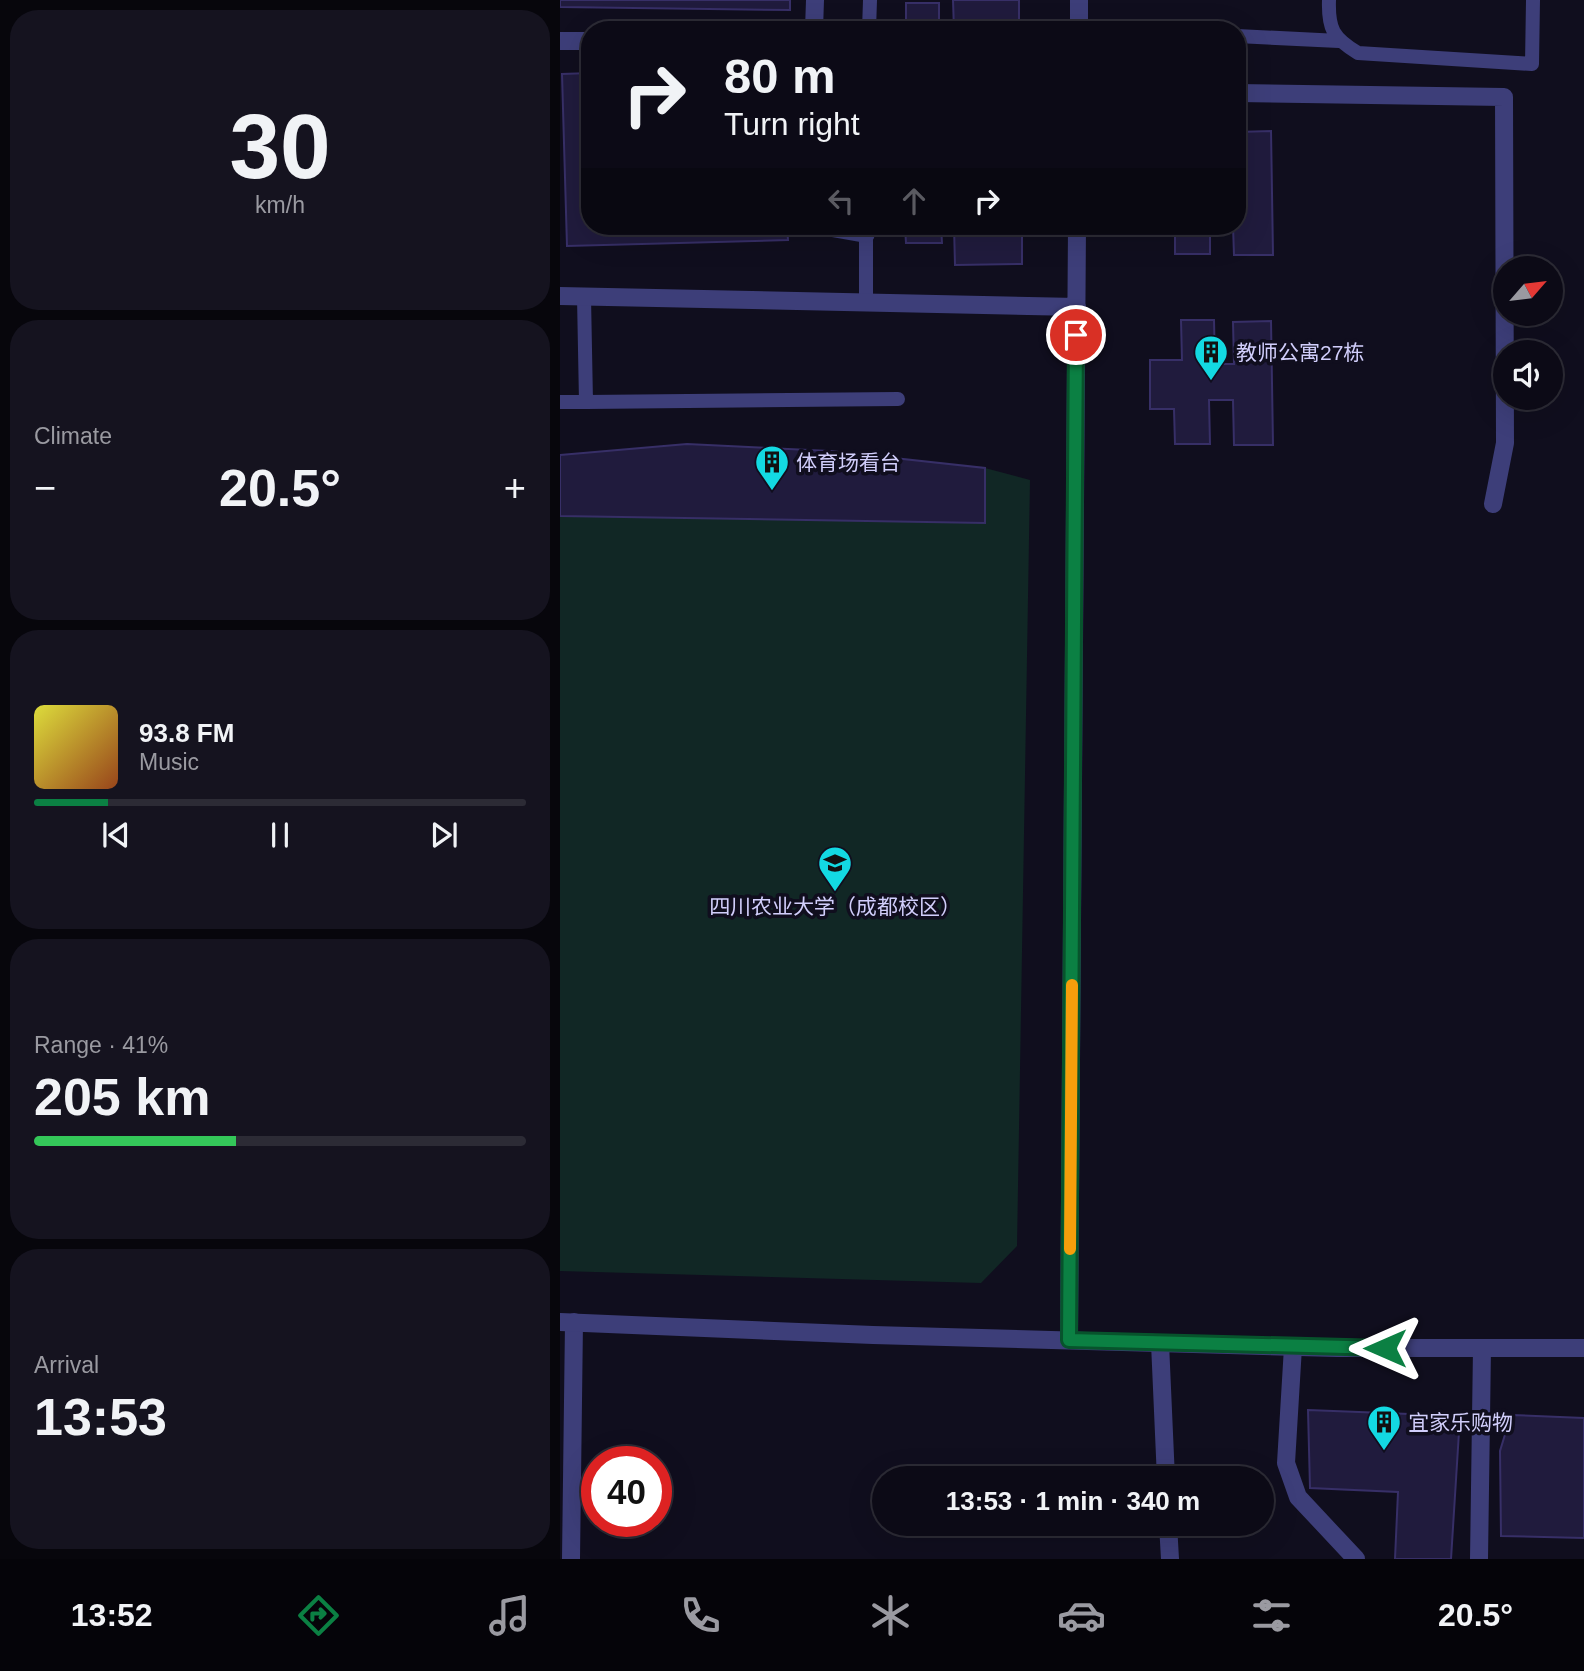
<!DOCTYPE html>
<meta charset="utf-8">
<style>
body{margin:0;font-family:Helvetica,"Noto Sans SC",sans-serif;background:#15131f;color:#f1f3f6;height:100vh;display:flex;flex-direction:column;font-size:26px;white-space:nowrap}
*{box-sizing:border-box;margin:0}
p{font-size:23px;color:#9a9aa1}
.icon{flex:none;width:38px;height:38px;fill:none;stroke:currentColor;stroke-width:2;stroke-linecap:round;stroke-linejoin:round}
.map{position:relative;flex:1;overflow:hidden}
.sheet{display:flex;flex-direction:column;gap:10px;padding:10px;background:#07060c;width:560px}
.sheet>*{flex:none}
.top-card{position:absolute;left:21px;top:21px;width:665px;height:214px;border-radius:28px;box-shadow:0 7px 28px #0002,0 0 0 2px #2c2b35;background:#0c0a16;color:#f1f3f6;overflow:hidden}
.needle{width:46px;rotate:62deg}
.buttons{position:absolute;left:933px;top:256px;display:grid;gap:14px}
.buttons a{display:grid;place-items:center;width:70px;height:70px;border-radius:50%;background:#0c0a16;box-shadow:0 7px 28px #0002,0 0 0 2px #2c2b35;font-size:35px}
.speed{position:absolute;left:21px;top:1446px;display:flex;gap:14px;font-size:35px;font-weight:700;text-align:center}
.speed>*{display:grid;place-content:center;width:91px;height:91px;border-radius:50%;background:#0c0a16;box-shadow:0 7px 28px #0002,0 0 0 2px #2c2b35;line-height:1}
.speed .limit{border:10px solid #d22;background:#fff;color:#111}
.pin{position:absolute;display:grid;place-items:center;width:60px;height:60px;color:#fff;margin:-30px;border:4px solid #fff;border-radius:50%;box-shadow:0 2px 7px #0007}
.me{position:absolute;width:77px;margin:-38px;rotate:270deg;stroke-linejoin:round;filter:drop-shadow(0 0 5px #0008)}
.turn{display:flex;align-items:center;gap:24px;height:147px;padding:0 28px;font-size:32px}
.turn .icon{width:91px;height:91px;stroke-width:2.5}
.turn b{display:block;font-size:49px;line-height:60px}
.lanes{display:flex;align-items:center;height:66px;padding:0 28px;background:#0003;justify-content:center;gap:35px;direction:ltr}
.lanes .off{opacity:.35}
.big{font-size:52px;font-weight:700;line-height:1.1}
.sheet .card{flex:1;display:flex;flex-direction:column;justify-content:center;gap:10px;min-width:0;padding:0 24px;border-radius:28px;background:#15131f}
.sheet .dial{align-items:center;gap:0}
.dial b{font-size:91px;line-height:1}
.song{display:flex;align-items:center;gap:21px}
.cover{width:84px;height:84px;border-radius:10px;background:linear-gradient(135deg,hsl(60 70% 55%),hsl(20 70% 35%))}
.played{height:7px;border-radius:4px;background:linear-gradient(90deg,#0b8043 15%,#2c2b35 15%)}
.keys{display:flex;justify-content:space-around;direction:ltr}
.heat{display:flex;justify-content:space-between;align-items:center;font-size:38px;direction:ltr}
.charge{height:10px;border-radius:5px;background:linear-gradient(90deg,#34c759 41%,#2c2b35 0)}
.trip{position:absolute;left:312px;top:1466px;width:402px;height:70px;border-radius:35px;background:#0c0a16;box-shadow:0 7px 28px #0002,0 0 0 2px #2c2b35;font-weight:700;line-height:70px;text-align:center}
.tab-bar{display:flex;height:112px;justify-content:space-around;align-items:center;background:#050409;color:#9a9aa1}
.tab-bar .icon{width:49px;height:49px}
.tab-bar .selected{color:#0b8043}
.tab-bar b{font-size:32px;color:#f1f3f6}
main{display:flex;flex:1;min-height:0}
.map>svg:first-child{display:block}
.green{fill:#112725}
.building{fill:#201b3d;stroke:#372f67;stroke-width:2}
.lines{fill:none;stroke-linecap:round;stroke-linejoin:round}
.service{stroke:#3d3e79;stroke-width:14}
.minor{stroke:#3d3e79;stroke-width:18}
.tertiary{stroke:#3d3e79;stroke-width:18}
.route-casing{stroke:#07532c;stroke-width:18}
.route{stroke:#0b8043;stroke-width:12}
.slow{stroke:#f59e0b;stroke-width:12}
.labels{text-anchor:middle;dominant-baseline:central;stroke-width:7;stroke-linejoin:round;paint-order:stroke}
.poi-label{font-size:21px;fill:#d1cefb;stroke:#100e1e;text-anchor:start}
</style>
<main>
<section class="sheet">
<div class="card dial"><b>30</b><p>km/h</p></div>
<div class="card"><p>Climate</p>
<div class="heat"><a>−</a><b class="big">20.5°</b><a>+</a></div>
</div>
<div class="card">
<div class="song"><i class="cover"></i><div><b>93.8 FM</b><p>Music</p></div></div>
<div class="played"></div>
<div class="keys"><svg class="icon" aria-label="previous" viewBox="0 0 24 24"><path d="M18 5L8 12l10 7zM5 5v14"/></svg><svg class="icon" aria-label="pause" viewBox="0 0 24 24"><path d="M8 5v14M16 5v14"/></svg><svg class="icon" aria-label="next" viewBox="0 0 24 24"><path d="M6 5l10 7-10 7zM19 5v14"/></svg></div>
</div>
<div class="card"><p>Range · 41%</p><b class="big">205 km</b><div class="charge"></div></div>
<div class="card"><p>Arrival</p><b class="big">13:53</b></div>
</section>
<div class="map">
<svg width="1024" height="1559" viewBox="0 0 1024 1559">
<rect width="100%" height="100%" fill="#100e1e"/>
<path class="green" d="M425 468 470 480 457 1246 421 1283 0 1271V516L425 523Z"/>
<path class="building" d="M0 0H230V10L0 7Z
M393 0H459V30H394Z
M346 3H379V30H346Z
M30 73V226H227L228 240 7 246 2 74Z
M711 131 713 255H674L673 226H677V132Z
M345 226H381L382 243H346Z
M394 226H462V264L395 265Z
M615 226H650V254H615Z
M621 320H654L655 364H674L673 322 711 321 713 445H674L673 400H649L650 444H615L614 409H590V360H622Z
M127 444 270 451 425 468V523L0 516V455Z
M748 1410 900 1416 891 1559H835L838 1492 750 1488Z
M951 1415 1024 1418V1538L941 1536 940 1451Z"/>
<g class="lines">
<path class="service" d="M769 0C768 29 773 38 798 53L972 64 973 0
M519 28 552 30
M309 30 310 0
M677 36 779 41
M306 226V304
M24 297 26 402 338 399
M0 402H26"/>
<path class="minor" d="M254 30 255 0
M519 30V0
M0 41H30
M677 93 944 97 945 443 933 504
M270 226 272 228 306 234
M0 296 517 307
M509 1340 517 226
M600 1343 606 1479
M733 1347 726 1463 738 1497 796 1559
M608 1524 610 1559
M11 1559 14 1322
M919 1559 922 1348"/>
<path class="tertiary" d="M0 1322 313 1335 777 1348H1024"/>
</g>
<g class="lines">
<g class="route-casing">
<path id="route" d="M516 335 509 1340 825 1348"/>
</g>
<use href="#route" class="route"/>
<path class="slow" d="M510 1249 512 985"/>
</g>
<defs>
<g id="building-pin" transform="scale(1.75)"><path d="M0 17L-7.5 6A9.5 9.5 0 1 1 7.5 6Z" fill="#13d9e2" stroke="#100e1e"/><path d="M-4-6H4V6H1V3H-1V6H-4ZM-2.5-4.3h1.7v1.8h-1.7ZM.8-4.3h1.7v1.8H.8ZM-2.5-1h1.7V.8h-1.7ZM.8-1h1.7V.8H.8Z" fill="#111"/></g>
<g id="university-pin" transform="scale(1.75)"><path d="M0 17L-7.5 6A9.5 9.5 0 1 1 7.5 6Z" fill="#13d9e2" stroke="#100e1e"/><path d="M0-5L7-2L0 1L-7-2ZM-4 1L0 2.5L4 1V4Q0 6-4 4Z" fill="#111"/></g>
</defs>
<g fill-rule="evenodd">
<use href="#building-pin" x="651" y="352"/>
<use href="#building-pin" x="212" y="462"/>
<use href="#university-pin" x="275" y="863"/>
<use href="#building-pin" x="824" y="1422"/>
</g>
<g class="labels">
<g class="poi-label">
<text x="676" y="352">教师公寓27栋</text>
<text x="236" y="462">体育场看台</text>
<text x="275" y="906" text-anchor="middle">四川农业大学（成都校区）</text>
<text x="848" y="1422">宜家乐购物</text>
</g>
</g>
</svg>
<div class="buttons">
<a><svg class="needle" viewBox="-14 -14 28 28"><path d="M0-13l5 13h-10z" fill="#e53935"/><path d="M0 13l5-13h-10z" fill="#9a9aa1"/></svg></a>
<a><svg class="icon" aria-label="sound" viewBox="0 0 24 24"><path d="M4 9h4l5-4v14l-5-4H4zM17 9q2 3 0 6"/></svg></a>
</div>
<div class="speed"><div class="limit">40</div></div>
<div class="pin" style="left:516px;top:335px;background:#d93025"><svg class="icon" aria-label="arrive" viewBox="0 0 24 24"><path d="M6 21V4h12l-3 4 3 4H6"/></svg></div>
<svg class="me" style="left:825px;top:1348px" viewBox="-20 -20 40 40"><path d="M0-17L14 15 0 8-14 15z" fill="#0b8043" stroke="#fff" stroke-width="4"/></svg>
<div class="trip">13:53 · 1 min · 340 m</div>
<div class="top-card">
<div class="turn"><svg class="icon" aria-label="right" viewBox="0 0 24 24"><path d="M7 20v-9h11M14 6l5 5-5 5"/></svg><div><b>80 m</b>Turn right</div></div>
<div class="lanes"><svg class="icon off" aria-label="left" viewBox="0 0 24 24"><path d="M17 20v-9H6M10 6l-5 5 5 5"/></svg><svg class="icon off" aria-label="ahead" viewBox="0 0 24 24"><path d="M12 20V5M6 11l6-6 6 6"/></svg><svg class="icon" aria-label="right" viewBox="0 0 24 24"><path d="M7 20v-9h11M14 6l5 5-5 5"/></svg></div>
</div>
</div>
</main>
<nav class="tab-bar">
<b>13:52</b>
<svg class="icon selected" aria-label="directions" viewBox="0 0 24 24"><path d="M12 3l9 9-9 9-9-9zM9 14v-3h6M13 9l2 2-2 2"/></svg>
<svg class="icon" aria-label="music" viewBox="0 0 24 24"><path d="M9 18V5l10-2v13"/><circle cx="6" cy="18" r="3"/><circle cx="16" cy="16" r="3"/></svg>
<svg class="icon" aria-label="phone" viewBox="0 0 24 24"><path d="M5 4h4l2 5-3 2q2 4 5 5l2-3 5 2v4C11 20 4 13 5 4z"/></svg>
<svg class="icon" aria-label="climate" viewBox="0 0 24 24"><path d="M12 3v18M4 7l16 10M4 17L20 7"/></svg>
<svg class="icon" aria-label="car" viewBox="0 0 24 24"><path d="M5 17H2v-5l4-1 3-4h7l3 4 3 1v5h-3M9 17h6M6 11h13"/><circle cx="7" cy="17" r="2"/><circle cx="17" cy="17" r="2"/></svg>
<svg class="icon" aria-label="filters" viewBox="0 0 24 24"><path d="M4 7h16M4 17h16"/><circle cx="9" cy="7" r="2"/><circle cx="15" cy="17" r="2"/></svg>
<b>20.5°</b>
</nav>
